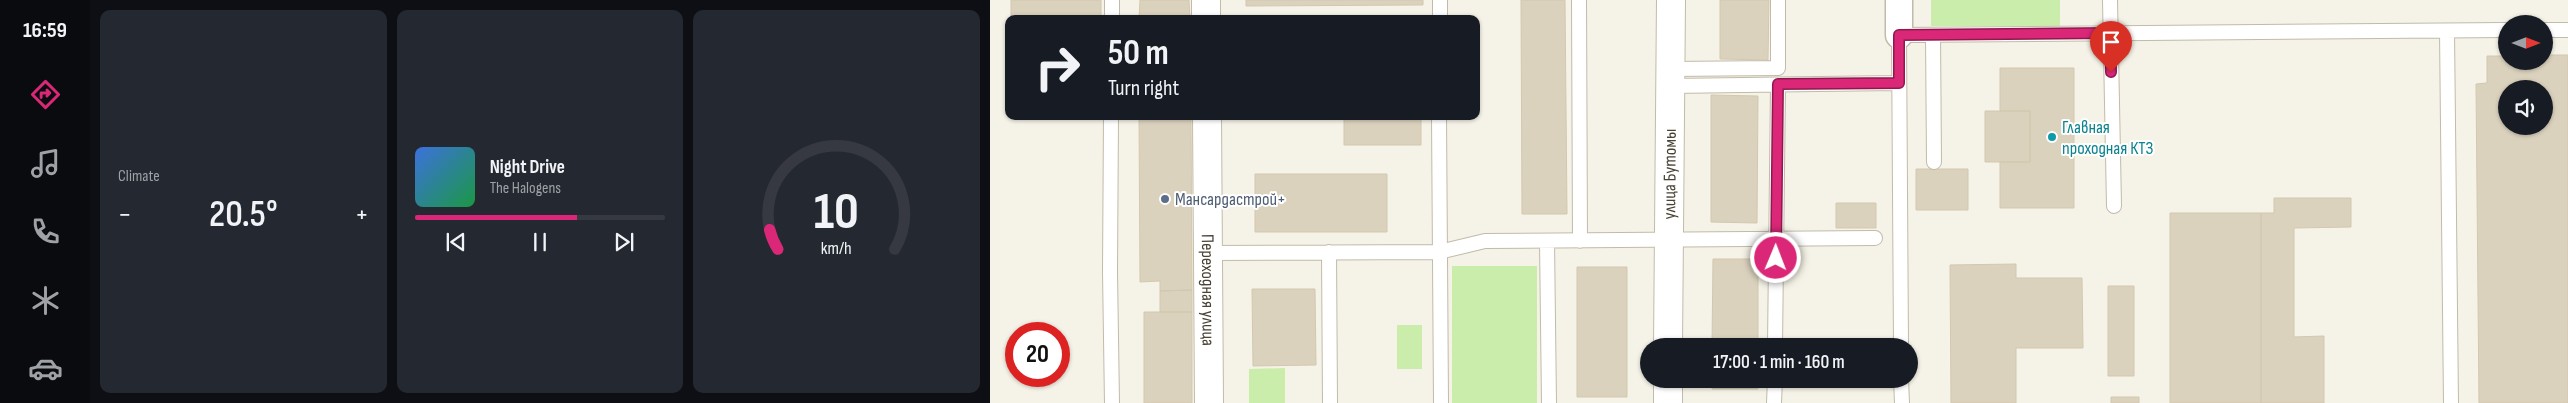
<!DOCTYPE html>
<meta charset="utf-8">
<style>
body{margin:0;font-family:"Sofia Sans Condensed",sans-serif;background:#242831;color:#f1f3f6;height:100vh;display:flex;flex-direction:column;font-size:19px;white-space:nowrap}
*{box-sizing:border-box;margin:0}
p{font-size:16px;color:#9ea1a6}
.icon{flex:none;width:28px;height:28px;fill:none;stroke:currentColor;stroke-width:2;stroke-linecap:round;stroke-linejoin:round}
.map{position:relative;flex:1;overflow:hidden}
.details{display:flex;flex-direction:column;gap:10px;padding:10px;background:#0d0f14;width:900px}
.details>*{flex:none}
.hud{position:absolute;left:15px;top:15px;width:475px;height:105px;border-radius:10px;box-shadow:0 1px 4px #0004;background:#171b24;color:#f1f3f6;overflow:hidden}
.needle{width:32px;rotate:90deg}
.buttons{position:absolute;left:1508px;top:15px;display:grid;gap:10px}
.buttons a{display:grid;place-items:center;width:55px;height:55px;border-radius:50%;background:#171b24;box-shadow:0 1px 4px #0004;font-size:25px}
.speed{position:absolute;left:15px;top:322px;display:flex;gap:10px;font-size:25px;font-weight:700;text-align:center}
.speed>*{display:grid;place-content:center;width:65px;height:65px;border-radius:50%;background:#171b24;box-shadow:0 1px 4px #0004;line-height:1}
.speed .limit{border:8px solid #d22;background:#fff;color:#111}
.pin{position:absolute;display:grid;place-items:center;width:42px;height:42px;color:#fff;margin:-51px -21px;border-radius:50% 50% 50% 0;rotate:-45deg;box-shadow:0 0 5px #0007}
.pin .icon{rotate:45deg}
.me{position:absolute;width:55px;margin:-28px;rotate:1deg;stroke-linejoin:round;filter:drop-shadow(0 0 4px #0008)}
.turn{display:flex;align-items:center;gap:18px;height:105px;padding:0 20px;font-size:22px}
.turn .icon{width:65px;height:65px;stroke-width:2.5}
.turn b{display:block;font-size:35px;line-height:42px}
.big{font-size:38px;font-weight:600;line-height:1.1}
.details .card{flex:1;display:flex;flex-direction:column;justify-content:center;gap:8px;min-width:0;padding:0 18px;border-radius:10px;background:#242831}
.details .dial{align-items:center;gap:0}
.dial svg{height:130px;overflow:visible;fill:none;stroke:#363941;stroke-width:7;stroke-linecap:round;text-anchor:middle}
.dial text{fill:#f1f3f6;stroke:none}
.song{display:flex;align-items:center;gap:15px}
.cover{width:60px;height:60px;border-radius:8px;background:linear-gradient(135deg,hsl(220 70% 55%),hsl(140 70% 35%))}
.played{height:5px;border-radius:2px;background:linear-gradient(90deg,#db2777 65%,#363941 65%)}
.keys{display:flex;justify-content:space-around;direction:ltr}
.heat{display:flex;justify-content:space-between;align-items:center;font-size:28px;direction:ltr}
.details .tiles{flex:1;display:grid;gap:10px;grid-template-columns:repeat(3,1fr)}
.trip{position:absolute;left:650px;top:338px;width:278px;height:50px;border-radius:25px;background:#171b24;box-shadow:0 1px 4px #0004;font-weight:600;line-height:50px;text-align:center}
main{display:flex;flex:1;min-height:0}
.tabs{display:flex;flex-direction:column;width:90px;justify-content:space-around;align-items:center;background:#090b0e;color:#9ea1a6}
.tabs .icon{width:35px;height:35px}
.tabs .active{color:#db2777}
.tabs b{font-size:22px;color:#f1f3f6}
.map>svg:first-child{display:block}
.green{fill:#caedac}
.building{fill:#dbd2be;stroke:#d3c8ae;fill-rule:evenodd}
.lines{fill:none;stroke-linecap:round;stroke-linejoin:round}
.service-casing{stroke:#c2bba9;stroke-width:16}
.minor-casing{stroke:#c2bba9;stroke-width:29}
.tertiary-casing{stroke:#c2bba9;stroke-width:30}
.service{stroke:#fff;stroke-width:14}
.minor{stroke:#fff;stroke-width:26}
.tertiary{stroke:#fff;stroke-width:28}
.route-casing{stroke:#8e194d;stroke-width:12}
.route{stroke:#db2777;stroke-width:9}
.culture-dot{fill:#0f9aa8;stroke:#fff;stroke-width:2}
.service-dot{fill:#5c6f8a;stroke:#fff;stroke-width:2}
.labels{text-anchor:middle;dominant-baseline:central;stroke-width:4;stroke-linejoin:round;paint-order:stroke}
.culture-label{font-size:18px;fill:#0d838f;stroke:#fff;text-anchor:start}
.street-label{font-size:18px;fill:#494335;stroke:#fff}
.service-label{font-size:18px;fill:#4e5e75;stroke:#fff;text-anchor:start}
</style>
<main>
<nav class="tabs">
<b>16:59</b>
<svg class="icon active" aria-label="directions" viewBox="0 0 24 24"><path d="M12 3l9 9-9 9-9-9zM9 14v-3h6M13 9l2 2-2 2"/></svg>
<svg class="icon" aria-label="music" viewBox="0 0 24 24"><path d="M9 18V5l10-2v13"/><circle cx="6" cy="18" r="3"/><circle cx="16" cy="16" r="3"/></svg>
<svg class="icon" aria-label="phone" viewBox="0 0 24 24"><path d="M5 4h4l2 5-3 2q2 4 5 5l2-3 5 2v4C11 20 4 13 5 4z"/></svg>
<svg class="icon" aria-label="climate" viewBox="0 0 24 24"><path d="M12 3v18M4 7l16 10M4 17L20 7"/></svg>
<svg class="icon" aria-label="car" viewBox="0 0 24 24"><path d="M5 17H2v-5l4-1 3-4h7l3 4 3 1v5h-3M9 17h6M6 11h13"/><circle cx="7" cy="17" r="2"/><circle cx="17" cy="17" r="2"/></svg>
</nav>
<section class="details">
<div class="tiles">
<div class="card"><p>Climate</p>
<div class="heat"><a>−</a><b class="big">20.5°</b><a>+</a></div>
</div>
<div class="card">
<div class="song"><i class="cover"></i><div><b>Night Drive</b><p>The Halogens</p></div></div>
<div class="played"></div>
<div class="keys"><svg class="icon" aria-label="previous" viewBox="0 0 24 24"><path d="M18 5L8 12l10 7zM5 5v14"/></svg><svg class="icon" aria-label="pause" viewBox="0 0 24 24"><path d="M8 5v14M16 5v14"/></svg><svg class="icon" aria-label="next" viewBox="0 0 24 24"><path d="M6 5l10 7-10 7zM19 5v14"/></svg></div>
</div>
<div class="card dial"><svg viewBox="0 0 100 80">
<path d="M14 69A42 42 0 1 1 86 69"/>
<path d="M14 69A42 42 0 0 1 9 57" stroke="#db2777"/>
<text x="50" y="56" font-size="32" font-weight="700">10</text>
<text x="50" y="72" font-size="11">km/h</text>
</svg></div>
</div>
</section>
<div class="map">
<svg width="1578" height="403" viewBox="0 0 1578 403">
<rect width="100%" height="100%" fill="#f5f2e7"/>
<path class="green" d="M941 0H1070V26H941Z
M462 266H547V403H462Z
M407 325H432V369H407Z
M295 368V403H259V369Z"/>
<path class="building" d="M21 0H111V19H21Z
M150 0H199L200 19H149Z
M256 0H433V5L256 6Z
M531 0H575L577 214H532Z
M730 0H779L778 60 730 59Z
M1554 55H1578V403H1489L1486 84 1497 83V56H1516V61H1554ZM1516 89H1554V126H1516Z
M1010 68H1084V208H1010V162H1040V111H1010Z
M721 95 768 96 767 223 721 222Z
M995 111H1040V162H995Z
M149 116H201L202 290 170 291V281L150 282Z
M354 116H431V145H354Z
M926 169H978V210H926Z
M265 174H397V232H265Z
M1284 198H1361V227L1304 228V337L1334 336V403H1271V213H1284Z
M846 203H886V228H846Z
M1180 213H1271V403H1180Z
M723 259H768V346H722Z
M1026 264V278H1092L1093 348H1026V403H961L960 265Z
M587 267H637V397H587Z
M1118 286H1144V376H1118Z
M262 289H325L326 365 263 366Z
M202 290V312H170V291Z
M154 312H202V403H154Z
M722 379H768V389H722Z
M1121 397H1149V403H1121Z"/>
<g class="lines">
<g class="service-casing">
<path id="service" d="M589 0 590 241
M1120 0 1124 206
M122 19V0
M450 19V0
M1554 30H1578
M1457 31 1461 403
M943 35 944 162
M680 69 788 68V0
M680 86 909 83
M121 116 120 272 122 403
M449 116 451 403
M557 241 559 403
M339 252 340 403
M218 253 449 252 495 241 885 238
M785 346 788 85
M911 346 909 35 1516 30
M911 379 912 403
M784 403 785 379"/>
</g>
<g class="minor-casing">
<path id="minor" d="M909 0V35"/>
</g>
<g class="tertiary-casing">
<g id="tertiary">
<path d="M216 0V19"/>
<path id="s1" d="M217 116 219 403"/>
<path id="s2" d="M678 346 681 0"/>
<path d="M678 403V379"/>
</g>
</g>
<use href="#service" class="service"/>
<use href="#minor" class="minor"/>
<use href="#tertiary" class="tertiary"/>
</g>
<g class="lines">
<g class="route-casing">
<path id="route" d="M786 258 788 84 909 83V35L1120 33 1121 72"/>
</g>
<use href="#route" class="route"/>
</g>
<circle class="culture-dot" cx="1062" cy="137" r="5"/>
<circle class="service-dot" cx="175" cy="199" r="5"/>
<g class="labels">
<g class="culture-label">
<text x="1072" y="127">Главная<tspan x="1072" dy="21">проходная КТЗ</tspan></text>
</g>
<g class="street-label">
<text stroke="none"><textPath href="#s2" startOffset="172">улица Бутомы</textPath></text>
<text stroke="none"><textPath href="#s1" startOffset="174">Переходная улица</textPath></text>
</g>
<g class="service-label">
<text x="185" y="199">Мансардастрой+</text>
</g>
</g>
</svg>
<div class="buttons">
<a><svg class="needle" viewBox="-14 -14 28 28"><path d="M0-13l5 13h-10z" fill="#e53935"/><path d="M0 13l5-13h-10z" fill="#9ea1a6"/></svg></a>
<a><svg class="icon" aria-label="sound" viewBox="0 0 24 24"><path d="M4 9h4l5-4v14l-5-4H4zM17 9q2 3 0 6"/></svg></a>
</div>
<div class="speed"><div class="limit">20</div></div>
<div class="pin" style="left:1121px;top:72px;background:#d93025"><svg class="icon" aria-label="arrive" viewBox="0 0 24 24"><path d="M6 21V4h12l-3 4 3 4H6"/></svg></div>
<svg class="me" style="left:786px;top:258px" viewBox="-20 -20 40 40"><circle r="17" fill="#db2777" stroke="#fff" stroke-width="3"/><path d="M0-11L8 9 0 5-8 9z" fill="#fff"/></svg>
<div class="trip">17:00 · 1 min · 160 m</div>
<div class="hud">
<div class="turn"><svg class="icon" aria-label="right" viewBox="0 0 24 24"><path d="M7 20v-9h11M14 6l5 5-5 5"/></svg><div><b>50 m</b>Turn right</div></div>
</div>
</div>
</main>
